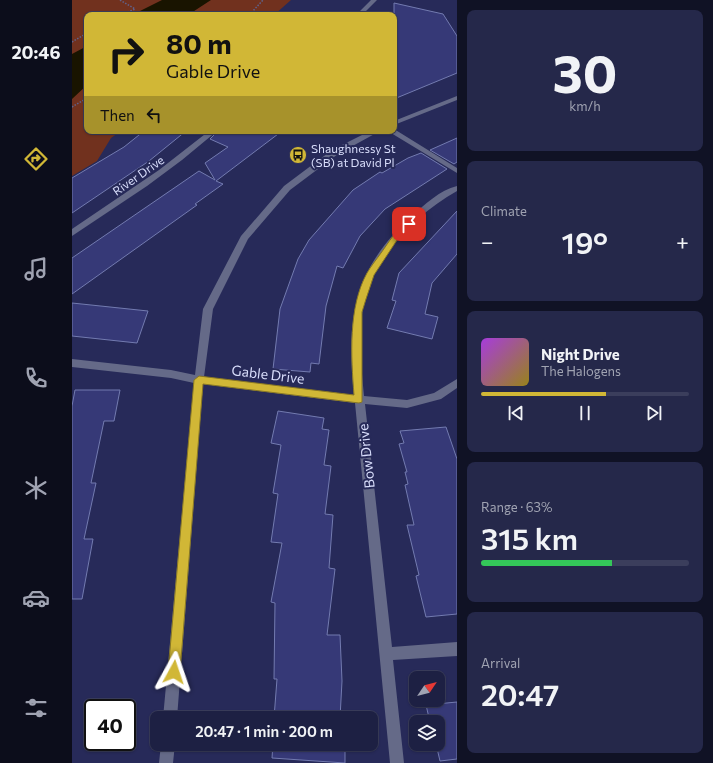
<!DOCTYPE html>
<meta charset="utf-8">
<style>
body{margin:0;font-family:Commissioner,sans-serif;background:#25284a;color:#f1f3f6;height:100vh;display:flex;flex-direction:column;font-size:15px;white-space:nowrap}
*{box-sizing:border-box;margin:0}
p{font-size:13px;color:#a0a3b2}
.icon{flex:none;width:22px;height:22px;fill:none;stroke:currentColor;stroke-width:2;stroke-linecap:round;stroke-linejoin:round}
.map{position:relative;flex:1;overflow:hidden}
.panel{display:flex;flex-direction:column;gap:10px;padding:10px;background:#101225;width:256px}
.panel>*{flex:none}
.guide{position:absolute;left:12px;top:12px;width:313px;height:122px;border-radius:8px;box-shadow:0 1px 3px #0004,0 0 0 1px #3b3e5c;background:#d1b736;color:#111;overflow:hidden}
.needle{width:26px;rotate:55deg}
.controls{position:absolute;left:337px;top:671px;display:grid;gap:8px}
.controls a{display:grid;place-items:center;width:36px;height:36px;border-radius:8px;background:#1d2043;box-shadow:0 1px 3px #0004,0 0 0 1px #3b3e5c;font-size:20px}
.speed{position:absolute;left:12px;top:699px;display:flex;gap:8px;font-size:20px;font-weight:700;text-align:center}
.speed>*{display:grid;place-content:center;width:52px;height:52px;border-radius:50%;background:#1d2043;box-shadow:0 1px 3px #0004,0 0 0 1px #3b3e5c;line-height:1}
.speed .limit{border:2px solid #111;border-radius:6px;background:#fff;color:#111}
.pin{position:absolute;display:grid;place-items:center;width:34px;height:34px;color:#fff;margin:-17px;border-radius:8px;box-shadow:0 2px 6px #0006}
.me{position:absolute;width:44px;margin:-22px;rotate:5deg;stroke-linejoin:round;filter:drop-shadow(0 0 3px #0008)}
.turn{display:flex;align-items:center;gap:14px;height:84px;padding:0 16px;font-size:18px}
.turn .icon{width:52px;height:52px;stroke-width:2.5}
.turn b{display:block;font-size:28px;line-height:34px}
.then{display:flex;align-items:center;height:38px;padding:0 16px;background:#0003;gap:8px;font-size:15px}
.big{font-size:30px;font-weight:600;line-height:1.1}
.panel .tile{flex:1;display:flex;flex-direction:column;justify-content:center;gap:6px;min-width:0;padding:0 14px;border-radius:8px;background:#25284a}
.panel .dial{align-items:center;gap:0}
.dial b{font-size:52px;line-height:1}
.song{display:flex;align-items:center;gap:12px}
.cover{width:48px;height:48px;border-radius:6px;background:linear-gradient(135deg,hsl(280 70% 55%),hsl(50 70% 35%))}
.played{height:4px;border-radius:2px;background:linear-gradient(90deg,#d1b736 60%,#3b3e5c 60%)}
.keys{display:flex;justify-content:space-around;direction:ltr}
.heat{display:flex;justify-content:space-between;align-items:center;font-size:22px;direction:ltr}
.charge{height:6px;border-radius:3px;background:linear-gradient(90deg,#34c759 63%,#3b3e5c 0)}
.trip{position:absolute;left:78px;top:711px;width:228px;height:40px;border-radius:8px;background:#1d2043;box-shadow:0 1px 3px #0004,0 0 0 1px #3b3e5c;font-weight:600;line-height:40px;text-align:center}
main{display:flex;flex:1;min-height:0}
.dock{display:flex;flex-direction:column;width:72px;justify-content:space-around;align-items:center;background:#0c0d1b;color:#a0a3b2}
.dock .icon{width:28px;height:28px}
.dock .active{color:#d1b736}
.dock b{font-size:18px;color:#f1f3f6}
.map>svg:first-child{display:block}
.green{fill:#71311e}
.water{fill:#191400}
.building{fill:#363977;stroke:#737bb0}
.lines{fill:none;stroke-linecap:round;stroke-linejoin:round}
.path{stroke:#60638d;stroke-width:1.5;stroke-dasharray:1.5 1.5;stroke-linecap:butt}
.minor{fill:#656a88;fill-rule:evenodd}
.route{fill:#d1b736;stroke:#887723}
.labels{text-anchor:middle;dominant-baseline:central;stroke-width:4;stroke-linejoin:round;paint-order:stroke}
.far-poi-label{font-size:12px;fill:#d8ddfb;stroke:#272a59;text-anchor:start}
.far-street-label{font-size:12px;fill:#d8ddfb;stroke:#272a59}
.street-label{font-size:14px;fill:#d8ddfb;stroke:#272a59}
</style>
<main>
<nav class="dock">
<b>20:46</b>
<svg class="icon active" aria-label="directions" viewBox="0 0 24 24"><path d="M12 3l9 9-9 9-9-9zM9 14v-3h6M13 9l2 2-2 2"/></svg>
<svg class="icon" aria-label="music" viewBox="0 0 24 24"><path d="M9 18V5l10-2v13"/><circle cx="6" cy="18" r="3"/><circle cx="16" cy="16" r="3"/></svg>
<svg class="icon" aria-label="phone" viewBox="0 0 24 24"><path d="M5 4h4l2 5-3 2q2 4 5 5l2-3 5 2v4C11 20 4 13 5 4z"/></svg>
<svg class="icon" aria-label="climate" viewBox="0 0 24 24"><path d="M12 3v18M4 7l16 10M4 17L20 7"/></svg>
<svg class="icon" aria-label="car" viewBox="0 0 24 24"><path d="M5 17H2v-5l4-1 3-4h7l3 4 3 1v5h-3M9 17h6M6 11h13"/><circle cx="7" cy="17" r="2"/><circle cx="17" cy="17" r="2"/></svg>
<svg class="icon" aria-label="filters" viewBox="0 0 24 24"><path d="M4 7h16M4 17h16"/><circle cx="9" cy="7" r="2"/><circle cx="15" cy="17" r="2"/></svg>
</nav>
<div class="map">
<svg width="385" height="763" viewBox="0 0 385 763">
<rect width="100%" height="100%" fill="#272a59"/>
<path class="green" d="M0 0H219L202 15H15V131H49L39 138 25 161 0 176Z"/>
<path class="water" d="M90 0H139L116 15H60Z
M15 46V85L0 99V54Z"/>
<path class="building" d="M322 3 371 14 385 36V73L322 99Z
M72 131H114L77 161 0 213V178L52 147Z
M146 131H210L144 181 151 184 123 204 125 205 0 294V258L127 171 143 180 133 163 156 147 138 139Z
M385 138V162L382 164 358 150Z
M349 153 375 169 313 209 288 236 271 268 265 266 254 306 247 364 239 363 238 372 201 369 208 309 226 259 237 240 281 190 308 172 310 173 336 158Z
M385 211V254L360 283 353 314 366 317 360 339 315 328 324 301 320 300 327 273Z
M0 303 76 311 65 343 0 336Z
M3 390H48L42 421H32L19 483H24L12 539H21L10 599H0V406Z
M206 411 252 418 250 429 257 430 252 465 259 466 253 514 261 515 257 568 263 569 255 635H268L270 681 268 718H202L205 679H202L203 603 199 602 210 543 199 542 206 494 201 493 209 445 199 443Z
M374 427 385 459V614L354 617 344 576 347 575 335 525H342L333 485 336 484 333 472H335L327 444 332 443 328 431Z
M385 702V759L368 761 364 744H366V722H358L354 705Z
M201 744H273V763L200 758Z"/>
<g class="lines">
<path class="path" d="M48 0 63 9 49 15
M174 15 180 12 191 0
M0 42 15 33
M0 107 15 98"/>
<path class="minor" d="M299 0H305L290 15H284Z
M385 96V100L322 125V121Z
M322 129 385 168V173L319 133 318 131H322Z
M137 131H145L110 160 75 186 0 236V229L87 170Z
M298 131H308L266 154 218 190 176 239 141 309 132 377 282 395C274 320 281 269 340 216 352 205 368 190 385 186V191C346 213 308 251 294 295 285 326 289 364 292 396L335 400 362 393 385 379V388L369 399 335 408 293 404 320 647 385 642V656L321 660 332 763H318L283 403 131 384 105 718H91L122 383 99 378 0 367V359L99 370 123 375 131 309 169 236 212 186 260 150Z
M89 744H103L101 763H87Z"/>
</g>
<path class="route" d="M334 222 340 224 329 234 302 275 294 299 290 312V402L287 403 131 384 108 672 106 676 102 678 98 676 96 672 122 380 127 376 282 395C279 357 276 307 295 273 299 266 304 260 309 253 317 242 323 231 334 222Z"/>
<defs>
<g id="bus-disc" transform="scale(0.9)"><circle r="9.5" fill="#d1b736" stroke="#272a59"/><path d="M-5-6H5V4H4V6H2V4H-2V6H-4V4H-5ZM-3.5-4V0h7V-4ZM-3.5 1.2v1.5H-2V1.2ZM2 1.2v1.5H3.5V1.2Z" fill="#111"/></g>
</defs>
<g fill-rule="evenodd">
<use href="#bus-disc" x="226" y="155"/>
</g>
<g class="labels">
<g class="far-poi-label">
<text x="239" y="148">Shaughnessy St<tspan x="239" dy="14">(SB) at David Pl</tspan></text>
</g>
<g class="far-street-label">
<text transform="translate(66 175) rotate(-35)">River Drive</text>
</g>
<g class="street-label">
<text transform="translate(196 374) rotate(7)">Gable Drive</text>
<text transform="translate(294 456) rotate(-96)">Bow Drive</text>
</g>
</g>
</svg>
<div class="controls">
<a><svg class="needle" viewBox="-14 -14 28 28"><path d="M0-13l5 13h-10z" fill="#e53935"/><path d="M0 13l5-13h-10z" fill="#a0a3b2"/></svg></a>
<a><svg class="icon" aria-label="layers" viewBox="0 0 24 24"><path d="M12 4l9 5-9 5-9-5zM3 14l9 5 9-5"/></svg></a>
</div>
<div class="speed"><div class="limit">40</div></div>
<div class="pin" style="left:337px;top:224px;background:#d93025"><svg class="icon" aria-label="arrive" viewBox="0 0 24 24"><path d="M6 21V4h12l-3 4 3 4H6"/></svg></div>
<svg class="me" style="left:102px;top:672px" viewBox="-20 -20 40 40"><path d="M0-17L14 15 0 8-14 15z" fill="#d1b736" stroke="#fff" stroke-width="4"/></svg>
<div class="trip">20:47 · 1 min · 200 m</div>
<div class="guide">
<div class="turn"><svg class="icon" aria-label="right" viewBox="0 0 24 24"><path d="M7 20v-9h11M14 6l5 5-5 5"/></svg><div><b>80 m</b>Gable Drive</div></div>
<div class="then">Then<svg class="icon" aria-label="left" viewBox="0 0 24 24"><path d="M17 20v-9H6M10 6l-5 5 5 5"/></svg></div>
</div>
</div>
<section class="panel">
<div class="tile dial"><b>30</b><p>km/h</p></div>
<div class="tile"><p>Climate</p>
<div class="heat"><a>−</a><b class="big">19°</b><a>+</a></div>
</div>
<div class="tile">
<div class="song"><i class="cover"></i><div><b>Night Drive</b><p>The Halogens</p></div></div>
<div class="played"></div>
<div class="keys"><svg class="icon" aria-label="previous" viewBox="0 0 24 24"><path d="M18 5L8 12l10 7zM5 5v14"/></svg><svg class="icon" aria-label="pause" viewBox="0 0 24 24"><path d="M8 5v14M16 5v14"/></svg><svg class="icon" aria-label="next" viewBox="0 0 24 24"><path d="M6 5l10 7-10 7zM19 5v14"/></svg></div>
</div>
<div class="tile"><p>Range · 63%</p><b class="big">315 km</b><div class="charge"></div></div>
<div class="tile"><p>Arrival</p><b class="big">20:47</b></div>
</section>
</main>
